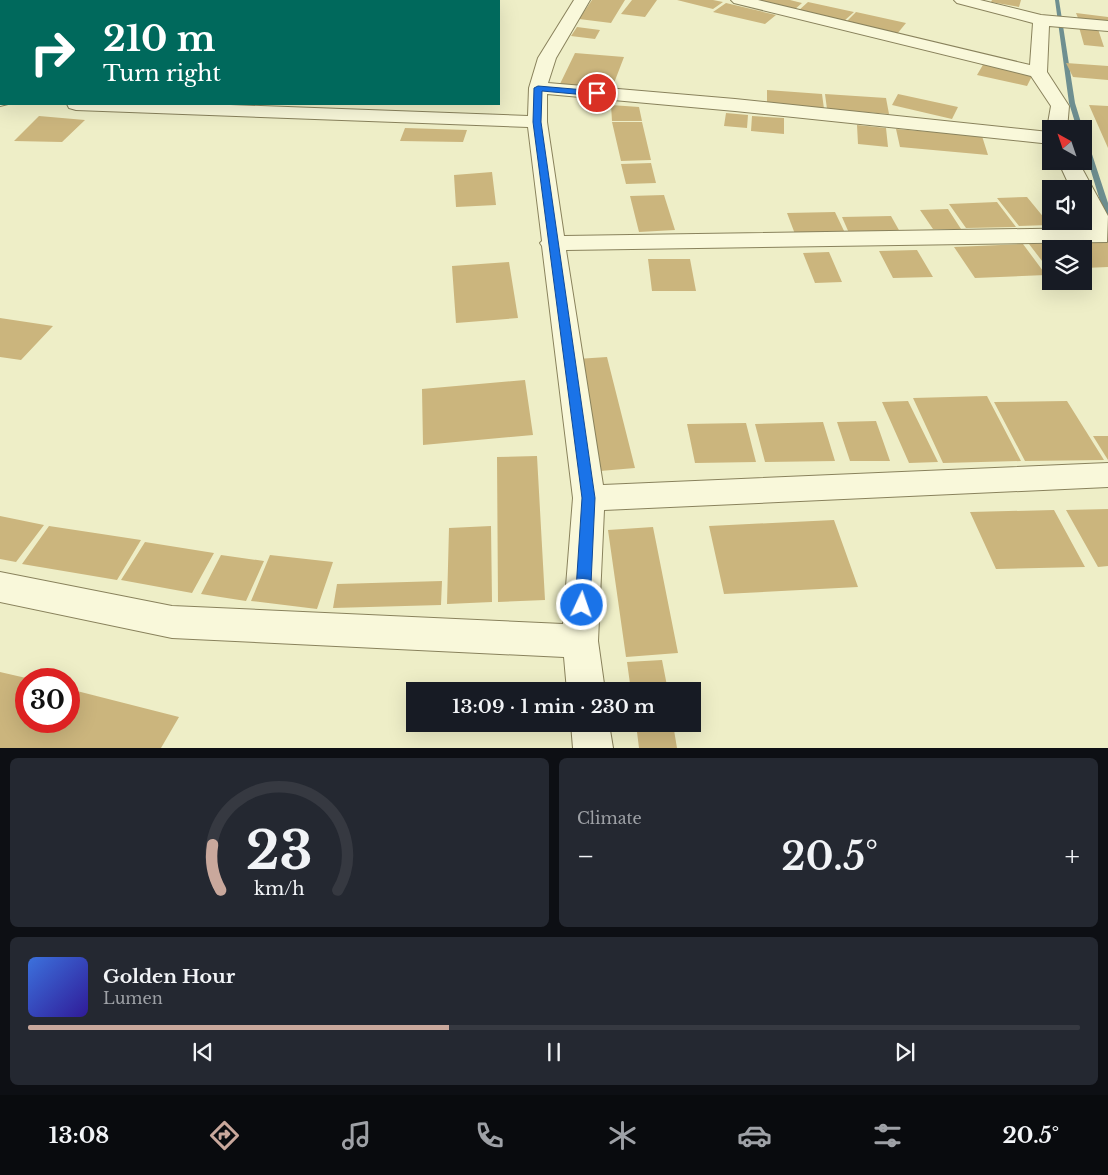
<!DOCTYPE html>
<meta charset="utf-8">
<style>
body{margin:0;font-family:"Libre Baskerville",serif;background:#242831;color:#f1f3f6;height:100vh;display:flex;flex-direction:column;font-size:19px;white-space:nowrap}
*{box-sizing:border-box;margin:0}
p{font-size:16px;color:#9ea1a6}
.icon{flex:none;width:28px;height:28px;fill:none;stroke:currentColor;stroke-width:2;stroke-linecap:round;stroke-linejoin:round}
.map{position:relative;height:748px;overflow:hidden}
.side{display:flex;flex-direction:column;gap:10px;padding:10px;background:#0d0f14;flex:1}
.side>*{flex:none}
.banner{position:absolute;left:0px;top:0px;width:500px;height:105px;box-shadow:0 5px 20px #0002;background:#00695c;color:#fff;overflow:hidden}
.needle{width:32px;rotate:320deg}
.fabs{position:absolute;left:1042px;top:120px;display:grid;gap:10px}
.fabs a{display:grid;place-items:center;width:50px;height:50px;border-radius:0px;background:#171b24;box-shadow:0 5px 20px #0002;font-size:25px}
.speed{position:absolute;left:15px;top:668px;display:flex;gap:10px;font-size:25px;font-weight:700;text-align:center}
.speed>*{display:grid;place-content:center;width:65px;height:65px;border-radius:50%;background:#171b24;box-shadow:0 5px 20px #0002;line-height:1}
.speed .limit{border:8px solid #d22;background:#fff;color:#111}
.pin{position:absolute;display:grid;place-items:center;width:42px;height:42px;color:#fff;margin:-21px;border:2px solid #fff;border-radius:50%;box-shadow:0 1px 5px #0007}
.me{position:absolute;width:55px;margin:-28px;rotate:3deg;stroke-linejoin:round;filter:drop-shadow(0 0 4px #0008)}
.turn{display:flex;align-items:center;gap:18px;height:105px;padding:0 20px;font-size:22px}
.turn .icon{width:65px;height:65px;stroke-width:2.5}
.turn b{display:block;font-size:35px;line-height:42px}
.big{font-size:38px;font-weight:600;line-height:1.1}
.side .widget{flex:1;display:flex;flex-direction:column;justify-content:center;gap:8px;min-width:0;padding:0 18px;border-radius:8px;background:#242831}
.side .dial{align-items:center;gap:0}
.dial svg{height:130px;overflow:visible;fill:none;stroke:#363941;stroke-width:7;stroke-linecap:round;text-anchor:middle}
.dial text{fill:#f1f3f6;stroke:none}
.song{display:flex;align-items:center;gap:15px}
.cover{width:60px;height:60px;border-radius:8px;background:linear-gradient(135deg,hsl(220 70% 55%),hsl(250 70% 35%))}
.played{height:5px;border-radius:2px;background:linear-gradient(90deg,#c9a89c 40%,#363941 40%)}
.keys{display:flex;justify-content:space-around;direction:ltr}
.heat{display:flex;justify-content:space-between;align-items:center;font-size:28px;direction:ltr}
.side .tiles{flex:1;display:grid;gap:10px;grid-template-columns:1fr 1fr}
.widget:last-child{grid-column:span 2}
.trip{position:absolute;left:406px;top:682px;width:295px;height:50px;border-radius:0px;background:#171b24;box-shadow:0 5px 20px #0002;font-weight:600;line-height:50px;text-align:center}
.dock{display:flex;height:80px;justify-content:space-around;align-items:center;background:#090b0e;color:#9ea1a6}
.dock .icon{width:35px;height:35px}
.dock .selected{color:#c9a89c}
.dock b{font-size:22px;color:#f1f3f6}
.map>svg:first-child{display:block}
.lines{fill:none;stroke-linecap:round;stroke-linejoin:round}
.stream{fill:#6e8f90;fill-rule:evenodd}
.building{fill:#cbb57d}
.street-casing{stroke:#89825c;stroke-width:2}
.street{fill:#f9f8da;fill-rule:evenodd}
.route{fill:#1a73e8;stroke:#114b97}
</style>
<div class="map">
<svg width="1108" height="748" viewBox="0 0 1108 748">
<rect width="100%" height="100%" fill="#eeeec7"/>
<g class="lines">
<path class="stream" d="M1055 0H1059L1075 103 1083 129H1077L1069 103Z
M1084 137 1087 139 1108 203V216L1104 214 1084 148Z"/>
</g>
<path class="building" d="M592 0H625L611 23 579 19Z
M632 0H657L645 17 621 14Z
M677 0H713L723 2 713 9Z
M755 0H790L802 3 794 10Z
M992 0H1021L1019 7 991 2Z
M808 2 854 12 844 21 798 11Z
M726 3 776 15 765 24 713 12Z
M856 12 906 23 897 34 846 22Z
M1076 13 1108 17V21L1078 18Z
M577 27 600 30 595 39 571 36Z
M1079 27 1098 29 1104 47 1084 45Z
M575 53 624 57 611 91 559 86Z
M984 63 1033 74 1027 86 977 75Z
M1066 63 1108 66V80L1073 77Z
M767 90 822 94 824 109 767 105Z
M825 94 886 98 889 114 827 109Z
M898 94 958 107 952 119 892 105Z
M611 105 639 107 642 121H612Z
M1089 105 1108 106V148Z
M726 113 748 115 747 128 724 126Z
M39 116 85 120 62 142 14 141Z
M752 116 784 118V134L751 131Z
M612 122H642L651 160 621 161Z
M857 125 886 128 888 147 858 144Z
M405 128 467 130 463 142 400 141Z
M896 129 982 136 988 155 900 147Z
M651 163 656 183 626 184 621 164Z
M492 172 496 205 456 207 454 175Z
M664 195 675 230 639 232 630 196Z
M1027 197 1050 225 1019 226 997 198Z
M997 202 1016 227 966 228 949 204Z
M948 209 961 229H933L920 210Z
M835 212 845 233 795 234 787 213Z
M891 216 900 232 849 233 842 217Z
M1108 241V267L1084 268V249H1051V270H1049L1029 244Z
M1023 244 1046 275 975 278 954 247Z
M917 250 933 277 893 278 879 251Z
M829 252 842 282 815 283 803 253Z
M648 259H690L696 291H652Z
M509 262 518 318 456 323 452 266Z
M0 318 53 326 21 360 0 357Z
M607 357 635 468 600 471 577 359Z
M525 380 533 435 423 445 422 389Z
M987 396 1021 461 943 463 913 398Z
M908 401 938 462 909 463 882 402Z
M1067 401 1104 460 1025 461 994 402Z
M876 421 890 461H850L837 422Z
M823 422 835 461 765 462 755 424Z
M746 423 756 462 695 463 687 424Z
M1093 436H1108V460Z
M537 456 545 600 498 602 497 457Z
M1108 509V566L1098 567 1066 510Z
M1054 510 1085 567 996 569 970 512Z
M0 516 44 525 16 562 0 559Z
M834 520 858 587 724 594 709 526Z
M49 526 141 540 117 580 22 564Z
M491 526 492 602 447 604 449 528Z
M653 527 678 653 626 657 608 530Z
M145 542 214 553 192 593 121 580Z
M221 555 264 561 246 601 201 594Z
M270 555 333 562 317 609 251 601Z
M442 581 441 605 333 608 337 584Z
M662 660 668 691H631L627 662Z
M0 672 26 678V721H69V689L179 717 161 748H0Z
M636 724H673L677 748H639Z"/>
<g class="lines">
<g class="street-casing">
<path id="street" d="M574 0H590L556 58 548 83 735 99 1049 132 1047 129 1051 106 1031 76 734 3 731 0H758L1030 65 1033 23 957 3 954 0H980L1041 15 1108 21V31L1049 26 1047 72 1069 106 1067 129H1051V144L735 111 547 94V122L564 236 1092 228 1084 212V189H1071L1058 161H1078L1108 216 1107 242 566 250 603 485 1108 463V487L604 510 598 641 605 691H567L564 657 172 638 0 602V572L172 606 563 624 573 498 542 246 540 243 542 241 528 127 76 110 69 108 67 104H204L528 116 529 88 538 58Z
M0 94 1 104H8L0 106Z
M571 724H609L613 748H573Z"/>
</g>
<use href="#street" class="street"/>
</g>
<path class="route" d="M538 86 597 91 601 93 597 96 542 91 541 122 595 498 590 605 587 610 582 612 577 610 575 605 582 498 533 122 534 88Z"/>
</svg>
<div class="fabs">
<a><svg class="needle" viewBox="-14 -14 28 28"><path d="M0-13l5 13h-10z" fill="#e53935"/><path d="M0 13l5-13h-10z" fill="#9ea1a6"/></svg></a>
<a><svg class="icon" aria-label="sound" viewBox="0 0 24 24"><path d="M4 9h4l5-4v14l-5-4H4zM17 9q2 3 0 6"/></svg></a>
<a><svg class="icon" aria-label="layers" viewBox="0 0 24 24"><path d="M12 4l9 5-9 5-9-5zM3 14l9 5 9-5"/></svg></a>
</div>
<div class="speed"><div class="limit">30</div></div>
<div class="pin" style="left:597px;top:93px;background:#d93025"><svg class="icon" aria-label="arrive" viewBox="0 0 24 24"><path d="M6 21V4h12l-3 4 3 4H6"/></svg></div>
<svg class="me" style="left:582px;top:605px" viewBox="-20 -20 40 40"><circle r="17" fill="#1a73e8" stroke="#fff" stroke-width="3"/><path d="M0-11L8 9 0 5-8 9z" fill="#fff"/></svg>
<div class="trip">13:09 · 1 min · 230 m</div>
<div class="banner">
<div class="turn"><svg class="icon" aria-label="right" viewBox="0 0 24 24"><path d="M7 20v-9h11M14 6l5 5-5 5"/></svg><div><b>210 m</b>Turn right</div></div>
</div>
</div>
<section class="side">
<div class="tiles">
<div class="widget dial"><svg viewBox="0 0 100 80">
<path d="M14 69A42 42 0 1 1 86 69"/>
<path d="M14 69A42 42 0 0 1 9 41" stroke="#c9a89c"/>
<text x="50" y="56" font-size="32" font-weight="700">23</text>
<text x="50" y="72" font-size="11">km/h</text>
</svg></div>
<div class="widget"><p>Climate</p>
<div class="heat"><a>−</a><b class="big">20.5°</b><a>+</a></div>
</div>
<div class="widget">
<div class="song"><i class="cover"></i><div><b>Golden Hour</b><p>Lumen</p></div></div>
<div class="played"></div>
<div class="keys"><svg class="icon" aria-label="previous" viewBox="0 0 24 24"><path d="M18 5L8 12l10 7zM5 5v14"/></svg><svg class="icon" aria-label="pause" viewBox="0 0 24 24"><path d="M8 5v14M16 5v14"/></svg><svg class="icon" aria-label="next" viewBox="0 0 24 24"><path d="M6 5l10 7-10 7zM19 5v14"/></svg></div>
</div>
</div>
</section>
<nav class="dock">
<b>13:08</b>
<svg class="icon selected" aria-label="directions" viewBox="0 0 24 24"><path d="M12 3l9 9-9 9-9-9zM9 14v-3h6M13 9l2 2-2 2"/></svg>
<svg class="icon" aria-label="music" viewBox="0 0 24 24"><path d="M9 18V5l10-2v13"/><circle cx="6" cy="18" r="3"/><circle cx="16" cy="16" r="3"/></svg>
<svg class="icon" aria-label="phone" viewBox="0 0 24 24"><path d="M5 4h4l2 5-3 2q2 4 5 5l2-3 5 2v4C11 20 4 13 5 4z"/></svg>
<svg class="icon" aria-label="climate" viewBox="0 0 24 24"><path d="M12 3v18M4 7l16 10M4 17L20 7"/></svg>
<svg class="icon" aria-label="car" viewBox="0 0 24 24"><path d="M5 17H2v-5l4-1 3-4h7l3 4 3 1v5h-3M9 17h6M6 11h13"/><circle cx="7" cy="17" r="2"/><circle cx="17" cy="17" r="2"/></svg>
<svg class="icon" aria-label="filters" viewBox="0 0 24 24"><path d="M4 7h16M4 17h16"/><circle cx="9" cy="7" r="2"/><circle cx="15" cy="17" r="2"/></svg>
<b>20.5°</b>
</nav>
